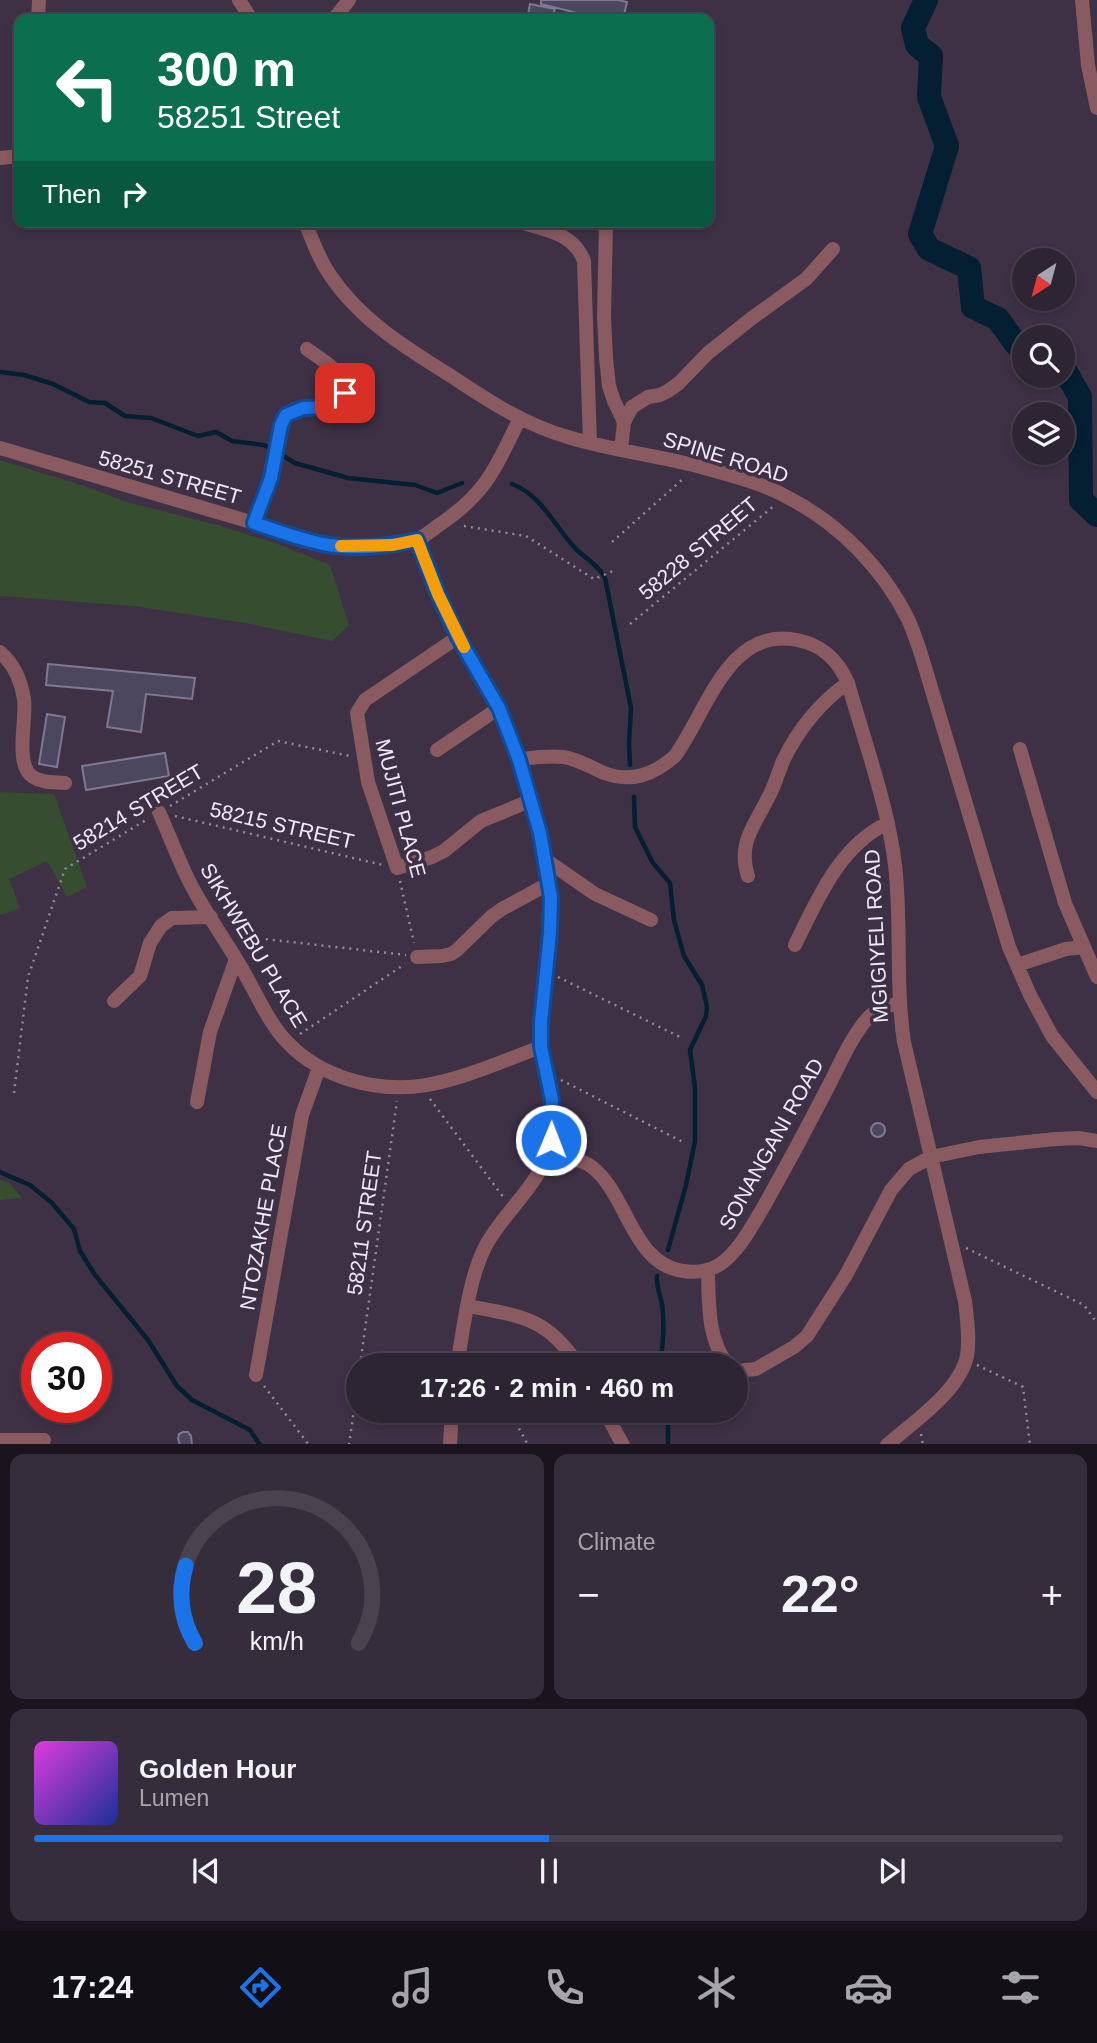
<!DOCTYPE html>
<meta charset="utf-8">
<style>
body{margin:0;font-family:Arial,sans-serif;background:#362d3c;color:#f1f3f6;height:100vh;display:flex;flex-direction:column;font-size:26px;white-space:nowrap}
*{box-sizing:border-box;margin:0}
p{font-size:23px;color:#a7a5ac}
.icon{flex:none;width:38px;height:38px;fill:none;stroke:currentColor;stroke-width:2;stroke-linecap:round;stroke-linejoin:round}
.map{position:relative;height:1444px;overflow:hidden}
.panel{display:flex;flex-direction:column;gap:10px;padding:10px;background:#19141d;flex:1}
.panel>*{flex:none}
.guide{position:absolute;left:14px;top:14px;width:700px;height:214px;border-radius:14px;box-shadow:0 4px 10px #0003,0 0 0 2px #49424f;background:#0b6e4f;color:#fff;overflow:hidden}
.needle{width:46px;rotate:216deg}
.tools{position:absolute;left:1012px;top:248px;display:grid;gap:14px}
.tools a{display:grid;place-items:center;width:63px;height:63px;border-radius:50%;background:#2e2534;box-shadow:0 4px 10px #0003,0 0 0 2px #49424f;font-size:35px}
.speed{position:absolute;left:21px;top:1332px;display:flex;gap:14px;font-size:35px;font-weight:700;text-align:center}
.speed>*{display:grid;place-content:center;width:91px;height:91px;border-radius:50%;background:#2e2534;box-shadow:0 4px 10px #0003,0 0 0 2px #49424f;line-height:1}
.speed .limit{border:10px solid #d22;background:#fff;color:#111}
.pin{position:absolute;display:grid;place-items:center;width:60px;height:60px;color:#fff;margin:-30px;border-radius:14px;box-shadow:0 4px 10px #0006}
.me{position:absolute;width:77px;margin:-38px;rotate:1deg;stroke-linejoin:round;filter:drop-shadow(0 0 5px #0008)}
.turn{display:flex;align-items:center;gap:24px;height:147px;padding:0 28px;font-size:32px}
.turn .icon{width:91px;height:91px;stroke-width:2.5}
.turn b{display:block;font-size:49px;line-height:60px}
.then{display:flex;align-items:center;height:66px;padding:0 28px;background:#0003;gap:14px;font-size:26px}
.big{font-size:52px;font-weight:600;line-height:1.1}
.panel .widget{flex:1;display:flex;flex-direction:column;justify-content:center;gap:10px;min-width:0;padding:0 24px;border-radius:14px;background:#362d3c}
.panel .dial{align-items:center;gap:0}
.dial svg{height:182px;overflow:visible;fill:none;stroke:#49424f;stroke-width:7;stroke-linecap:round;text-anchor:middle}
.dial text{fill:#f1f3f6;stroke:none}
.song{display:flex;align-items:center;gap:21px}
.cover{width:84px;height:84px;border-radius:10px;background:linear-gradient(135deg,hsl(300 70% 55%),hsl(230 70% 35%))}
.played{height:7px;border-radius:4px;background:linear-gradient(90deg,#1a73e8 50%,#49424f 50%)}
.keys{display:flex;justify-content:space-around;direction:ltr}
.heat{display:flex;justify-content:space-between;align-items:center;font-size:38px;direction:ltr}
.panel .tiles{flex:1;display:grid;gap:10px;grid-template-columns:1fr 1fr}
.widget:last-child{grid-column:span 2}
.trip{position:absolute;left:346px;top:1353px;width:402px;height:70px;border-radius:35px;background:#2e2534;box-shadow:0 4px 10px #0003,0 0 0 2px #49424f;font-weight:600;line-height:70px;text-align:center}
.tab-bar{display:flex;height:112px;justify-content:space-around;align-items:center;background:#120f15;color:#a7a5ac}
.tab-bar .icon{width:49px;height:49px}
.tab-bar .selected{color:#1a73e8}
.tab-bar b{font-size:32px;color:#f1f3f6}
.map>svg:first-child{display:block}
.green{fill:#374d30}
.lines{fill:none;stroke-linecap:round;stroke-linejoin:round}
.stream{stroke:#031f31;stroke-width:4.5}
.river{stroke:#031f31;stroke-width:24}
.building{fill:#4c465f;stroke:#7e7893;stroke-width:2}
.path{stroke:#93899a;stroke-width:2.5;stroke-dasharray:2 5;stroke-linecap:butt}
.minor{stroke:#895a60;stroke-width:14}
.route-casing{stroke:#114b97;stroke-width:18}
.route{stroke:#1a73e8;stroke-width:12}
.slow{stroke:#f59e0b;stroke-width:12}
.labels{text-anchor:middle;dominant-baseline:central;stroke-width:7;stroke-linejoin:round;paint-order:stroke}
.street-label{font-size:21px;fill:#f1e9f7;stroke:#3e3146}
</style>
<div class="map">
<svg width="1097" height="1445" viewBox="0 0 1097 1445">
<rect width="100%" height="100%" fill="#3e3146"/>
<path class="green" d="M0 460 84 486 127 502 217 525 278 544 330 565 349 625 332 641 251 624 134 606 0 596Z
M0 792 54 794 87 887 67 897 47 861 9 879 20 908 0 915Z
M0 1180 9 1182 22 1198 0 1200Z"/>
<g class="lines">
<path class="stream" d="M0 372 24 375 53 384 89 402 105 403 125 416 151 418 198 436 216 432 232 441 264 445 270 448
M285 457 295 463 348 478 415 485 437 493 462 483
M512 484C540 494 555 526 574 547 584 558 598 564 605 578L631 708 629 744 630 765
M634 797 635 827 653 863 670 883 674 920 684 956 702 985 707 1007 706 1016 690 1050 695 1088V1141L686 1185 668 1250
M0 1172 30 1185 52 1203 74 1229 80 1251 95 1275 148 1340 177 1386 192 1400 250 1430 260 1445
M657 1276C656 1286 660 1294 662 1304 665 1324 663 1345 660 1365
M668 1410V1445"/>
<path class="river" d="M926 0 913 28 917 45 931 56 929 97 947 146 920 234 929 249 969 268 973 307 998 319 1016 344 1024 347
M1062 365 1080 397 1081 500 1097 515"/>
</g>
<path class="building" d="M541 0H618L627 2 623 19H601L541 4Z
M530 4 555 9 552 19H527Z
M48 664 195 678 192 699 146 694 141 732 107 727 113 691 46 685Z
M47 714 65 717 57 767 39 764Z
M165 753 169 776 86 790 82 766Z
M871 1130a7 7 0 1 1 14 0a7 7 0 1 1-14 0Z
M183 1432H188L191 1436 192 1445H180L178 1439 179 1434Z"/>
<g class="lines">
<path class="path" d="M464 526 526 536 594 579 613 571
M612 542 684 478
M630 624 775 505
M170 806 278 741 350 756
M175 816 383 865
M400 881 414 943
M238 936 406 955
M558 977 680 1037
M300 1034 405 964
M561 1080 685 1143
M14 1093 28 977 65 869 146 820
M430 1099 504 1198
M966 1248 1084 1305 1097 1323
M360 1365 397 1101
M977 1365 1023 1387 1030 1445
M264 1386 309 1445
M509 1410 528 1445
M921 1434 923 1445
M349 1445 359 1375"/>
<path class="minor" d="M239 0 251 19
M1082 0 1088 65 1097 108
M38 19 39 0
M334 19 349 0
M0 158 19 156
M305 222C312 240 319 259 330 275 360 320 406 348 451 376 487 400 525 425 568 437 610 450 654 455 697 466 726 474 760 482 787 497 838 523 882 567 908 619 913 630 917 642 921 654L1009 947 1030 995 1052 1036 1097 1092
M519 222C544 229 574 233 584 261L590 443
M606 222 604 317 606 358 609 386 614 401 624 422
M0 448 329 545C357 547 390 550 416 540 424 537 432 530 439 525 487 493 496 467 520 418
M621 450 624 422 632 407 648 397 660 395 668 391 679 383 708 353 752 318 806 279 833 249
M254 523C265 495 275 470 278 440 279 432 280 421 286 415 304 397 334 420 346 388 343 371 320 359 307 349
M417 540C430 572 441 606 458 637 471 660 487 682 498 706 520 753 535 805 543 857 545 871 550 885 551 898 553 941 540 983 541 1025 541 1063 558 1102 551 1140 543 1184 505 1209 485 1247 468 1281 464 1328 457 1365
M458 637 365 700 357 713 368 782 397 868 432 857 444 851 481 821 532 800
M0 652C14 664 21 680 24 699 27 719 14 765 33 777 42 783 54 782 65 783
M1020 749 1065 903 1097 977
M437 750 499 708
M519 759C533 758 549 755 563 757 578 759 590 767 604 773 632 783 653 775 675 756 707 712 728 626 797 640 823 645 838 660 848 683 864 740 888 806 895 865 902 924 895 983 904 1042L965 1301C967 1319 970 1338 967 1356 959 1392 913 1422 887 1445
M159 812C167 830 174 848 182 866 197 901 221 933 241 967 255 991 269 1024 288 1043 321 1077 374 1092 420 1086 462 1080 502 1061 541 1047
M543 858 595 894 651 920
M748 876C737 843 755 825 769 796 775 785 778 773 783 761 797 731 821 701 848 683
M795 945C817 900 840 845 888 823
M417 957 442 956 451 954 457 950 492 916 502 909 548 884
M1017 965 1066 949 1083 947
M114 1001 140 976 150 943 161 926 172 918 211 917
M197 1102 210 1032 236 959
M546 1155C560 1157 580 1158 592 1167 628 1195 632 1264 683 1271 696 1273 707 1272 719 1265 739 1252 752 1226 764 1206 786 1167 807 1128 827 1089 839 1066 850 1039 867 1019 875 1009 887 1006 899 1003
M708 1271C709 1303 707 1339 728 1365
M468 1306C520 1316 547 1317 578 1365
M737 1371 756 1369 794 1347 807 1336 846 1275 891 1190 909 1169 931 1157 979 1147 1056 1139 1079 1138 1097 1141
M256 1375 302 1115 319 1068
M604 1410 623 1445
M0 1440H44
M450 1445 452 1410"/>
</g>
<g class="lines">
<g class="route-casing">
<path id="route" d="M345 393 330 407 303 408 286 415 281 425 271 478 254 523C278 531 303 541 329 545 358 550 389 546 417 540L438 594 458 637 499 708 519 760 540 833 551 897 550 933 541 1022V1047L552 1100 551 1140"/>
</g>
<use href="#route" class="route"/>
<path class="slow" d="M341 546 393 545 417 540 438 594 464 647"/>
</g>
<g class="labels">
<g class="street-label">
<text transform="translate(726 457) rotate(17)">SPINE ROAD</text>
<text transform="translate(170 477) rotate(16)">58251 STREET</text>
<text transform="translate(698 548) rotate(-40)">58228 STREET</text>
<text transform="translate(138 807) rotate(-31)">58214 STREET</text>
<text transform="translate(401 808) rotate(75)">MUJITI PLACE</text>
<text transform="translate(282 825) rotate(13)">58215 STREET</text>
<text transform="translate(876 936) rotate(-93)">MGIGIYELI ROAD</text>
<text transform="translate(254 945) rotate(59)">SIKHWEBU PLACE</text>
<text transform="translate(771 1144) rotate(-61)">SONANGANI ROAD</text>
<text transform="translate(263 1217) rotate(-80)">NTOZAKHE PLACE</text>
<text transform="translate(364 1223) rotate(-82)">58211 STREET</text>
</g>
</g>
</svg>
<div class="tools">
<a><svg class="needle" viewBox="-14 -14 28 28"><path d="M0-13l5 13h-10z" fill="#e53935"/><path d="M0 13l5-13h-10z" fill="#a7a5ac"/></svg></a>
<a><svg class="icon" aria-label="search" viewBox="0 0 24 24"><circle cx="10" cy="10" r="6"/><path d="M15 15l6 6"/></svg></a>
<a><svg class="icon" aria-label="layers" viewBox="0 0 24 24"><path d="M12 4l9 5-9 5-9-5zM3 14l9 5 9-5"/></svg></a>
</div>
<div class="speed"><div class="limit">30</div></div>
<div class="pin" style="left:345px;top:393px;background:#d93025"><svg class="icon" aria-label="arrive" viewBox="0 0 24 24"><path d="M6 21V4h12l-3 4 3 4H6"/></svg></div>
<svg class="me" style="left:551px;top:1140px" viewBox="-20 -20 40 40"><circle r="17" fill="#1a73e8" stroke="#fff" stroke-width="3"/><path d="M0-11L8 9 0 5-8 9z" fill="#fff"/></svg>
<div class="trip">17:26 · 2 min · 460 m</div>
<div class="guide">
<div class="turn"><svg class="icon" aria-label="left" viewBox="0 0 24 24"><path d="M17 20v-9H6M10 6l-5 5 5 5"/></svg><div><b>300 m</b>58251 Street</div></div>
<div class="then">Then<svg class="icon" aria-label="right" viewBox="0 0 24 24"><path d="M7 20v-9h11M14 6l5 5-5 5"/></svg></div>
</div>
</div>
<section class="panel">
<div class="tiles">
<div class="widget dial"><svg viewBox="0 0 100 80">
<path d="M14 69A42 42 0 1 1 86 69"/>
<path d="M14 69A42 42 0 0 1 10 35" stroke="#1a73e8"/>
<text x="50" y="56" font-size="32" font-weight="700">28</text>
<text x="50" y="72" font-size="11">km/h</text>
</svg></div>
<div class="widget"><p>Climate</p>
<div class="heat"><a>−</a><b class="big">22°</b><a>+</a></div>
</div>
<div class="widget">
<div class="song"><i class="cover"></i><div><b>Golden Hour</b><p>Lumen</p></div></div>
<div class="played"></div>
<div class="keys"><svg class="icon" aria-label="previous" viewBox="0 0 24 24"><path d="M18 5L8 12l10 7zM5 5v14"/></svg><svg class="icon" aria-label="pause" viewBox="0 0 24 24"><path d="M8 5v14M16 5v14"/></svg><svg class="icon" aria-label="next" viewBox="0 0 24 24"><path d="M6 5l10 7-10 7zM19 5v14"/></svg></div>
</div>
</div>
</section>
<nav class="tab-bar">
<b>17:24</b>
<svg class="icon selected" aria-label="directions" viewBox="0 0 24 24"><path d="M12 3l9 9-9 9-9-9zM9 14v-3h6M13 9l2 2-2 2"/></svg>
<svg class="icon" aria-label="music" viewBox="0 0 24 24"><path d="M9 18V5l10-2v13"/><circle cx="6" cy="18" r="3"/><circle cx="16" cy="16" r="3"/></svg>
<svg class="icon" aria-label="phone" viewBox="0 0 24 24"><path d="M5 4h4l2 5-3 2q2 4 5 5l2-3 5 2v4C11 20 4 13 5 4z"/></svg>
<svg class="icon" aria-label="climate" viewBox="0 0 24 24"><path d="M12 3v18M4 7l16 10M4 17L20 7"/></svg>
<svg class="icon" aria-label="car" viewBox="0 0 24 24"><path d="M5 17H2v-5l4-1 3-4h7l3 4 3 1v5h-3M9 17h6M6 11h13"/><circle cx="7" cy="17" r="2"/><circle cx="17" cy="17" r="2"/></svg>
<svg class="icon" aria-label="filters" viewBox="0 0 24 24"><path d="M4 7h16M4 17h16"/><circle cx="9" cy="7" r="2"/><circle cx="15" cy="17" r="2"/></svg>
</nav>
